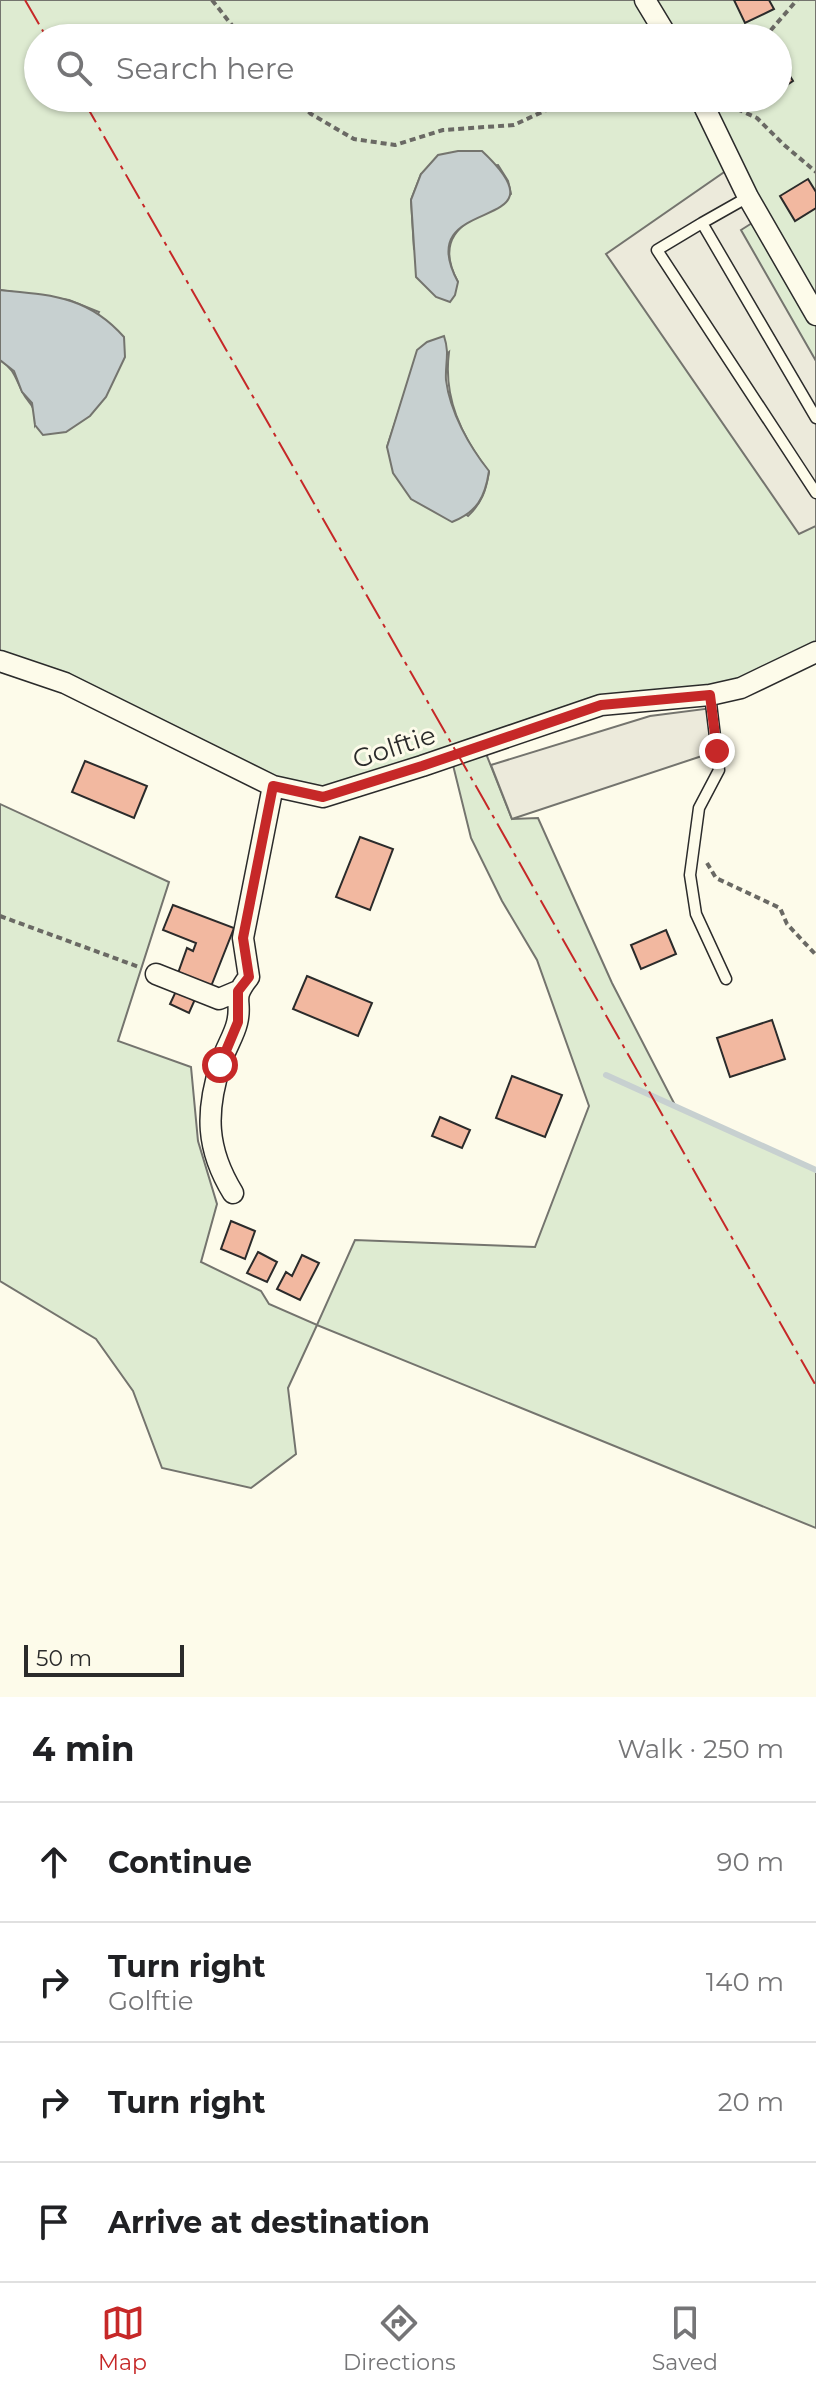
<!DOCTYPE html>
<meta charset="utf-8">
<style>
body{margin:0;font-family:Montserrat,sans-serif;background:#f2f2f2;color:#202124}
.scale{position:absolute;left:24px;bottom:20px;width:160px;box-sizing:border-box;padding-left:8px;border:4px solid #2b2b2b;border-top:0;font-size:22px;line-height:28px;white-space:nowrap;color:#2b2b2b;-webkit-text-stroke:6px #fdfbea;paint-order:stroke}
.stop{position:absolute;width:24px;height:24px;margin:-18px;border:6px solid #c62828;border-radius:50%;background:#fff}
.stop.end{background:#c62828;border-color:#fff;box-shadow:0 2px 8px #0008}
.list{margin:0;padding:0;list-style:none}
h2{display:flex;justify-content:space-between;align-items:center;height:104px;margin:0;padding:0 32px;font-size:34px}
h2 small{font-size:26px;font-weight:400;color:#757577}
.list li{display:grid;grid-template-columns:52px 1fr auto;gap:24px;align-items:center;box-sizing:border-box;height:120px;padding:0 32px;border-top:2px solid #e0e0e0}
.list b{display:block;font-size:30px;white-space:nowrap}
.list p{margin:0;font-size:26px;white-space:nowrap;color:#757577}
.list em{font-size:26px;font-style:normal;color:#757577}
.icon{flex:none;width:44px;height:44px;fill:none;stroke:currentColor;stroke-width:2;stroke-linecap:round;stroke-linejoin:round}
.map{position:relative;flex:none;width:816px;height:1697px;overflow:hidden}
.search{position:absolute;background:#fff;box-shadow:0 2px 6px #0004;left:24px;right:24px;top:24px;height:88px;display:flex;align-items:center;gap:20px;box-sizing:border-box;padding:0 28px;border-radius:44px;color:#757577;font-size:30px}
.sheet{height:584px;background:#fff}
nav{display:flex;justify-content:space-around;align-items:center;box-sizing:border-box;height:112px;border-top:2px solid #e0e0e0;background:#fff;font-size:22px;color:#757577}
nav a{display:grid;justify-items:center;gap:4px}
nav .on{color:#c62828}
.map>svg:first-child{display:block}
.green{fill:#deebd1;stroke:#74746e;stroke-width:2;fill-rule:evenodd}
.parking{fill:#eceadb;stroke:#74746e;stroke-width:2}
.water{fill:#c7d0d0;stroke:#74746e;stroke-width:2}
.lines{fill:none;stroke-linecap:round;stroke-linejoin:round}
.stream{stroke:#c7d0d0;stroke-width:6}
.building{fill:#f2b8a0;stroke:#2b2b2b;stroke-width:2}
.service-casing{stroke:#2b2b2b;stroke-width:13}
.minor-casing{stroke:#2b2b2b;stroke-width:23}
.path{stroke:#6a6964;stroke-width:4;stroke-dasharray:6 4;stroke-linecap:butt}
.service{stroke:#fdfbea;stroke-width:10}
.minor{stroke:#fdfbea;stroke-width:20}
.power{stroke:#c62828;stroke-width:2;stroke-dasharray:28 6 4 6;stroke-linecap:butt}
.route{stroke:#c62828;stroke-width:10}
.labels{text-anchor:middle;stroke-width:6;stroke-linejoin:round;paint-order:stroke}
.street-label{font-size:26px;fill:#2b2b2b;stroke:#fdfbea}
</style>
<div class="map">
<svg width="816" height="1697" viewBox="0 0 816 1697">
<rect width="100%" height="100%" fill="#fdfbea"/>
<path class="green" d="M 0,0 L 816,0 L 816,652 L 741,688 L 601,705 L 483,746 L 512,819 L 538,818 L 612,983 L 676,1107 L 816,1170 L 816,1528 L 317,1325 L 288,1388 L 296,1454 L 251,1488 L 162,1468 L 133,1391 L 96,1339 L 0,1281 L 0,804 L 169,882 L 118,1041 L 191,1067 L 198,1141 L 217,1204 L 201,1262 L 261,1291 L 269,1304 L 317,1325 L 355,1240 L 535,1247 L 589,1106 L 537,960 L 502,901 L 471,838 L 451,757 L 323,797 L 0,661 L 0,360 C 14,369 15,377 22,391 C 30,408 35,400 35,425 L 99,312 L 69,300 L 0,290 ZM 38,38 L 778,38 L 778,98 L 38,98 ZM 498,165 L 508,181 L 511,194 C 474,219 430,231 458,282 L 414,249 L 411,200 L 421,174 ZM 449,352 C 443,397 461,436 489,472 C 486,490 482,503 468,516 L 387,447 L 405,392 Z"/>
<path class="parking" d="M 733,166 L 760,218 L 741,230 L 816,361 L 816,526 L 799,534 L 606,254 Z
M 712,708 L 717,751 L 512,819 L 491,765 L 650,716 Z"/>
<path class="water" d="M 458,151 L 482,151 C 574,237 408,190 458,282 L 455,295 L 450,302 L 436,297 L 416,277 L 411,200 L 421,174 L 438,155 Z
M 0,290 C 51,295 88,296 124,337 L 125,357 L 106,397 L 90,416 L 66,432 L 43,435 L 35,425 L 32,403 L 22,392 L 14,371 L 0,360 Z
M 444,336 C 450,354 445,363 446,380 C 450,412 469,446 489,471 C 485,498 477,512 452,522 L 411,499 L 393,473 L 387,447 L 417,350 L 427,342 Z"/>
<g class="lines">
<path class="stream" d="M 606,1075 L 816,1170"/>
</g>
<path class="building" d="M 734,0 L 769,0 L 774,9 L 745,23 Z
M 785,68 L 793,81 L 778,91 L 778,72 Z
M 808,179 L 816,192 L 816,208 L 795,221 L 780,196 Z
M 85,761 L 147,786 L 134,818 L 72,792 Z
M 360,837 L 393,849 L 370,910 L 336,897 Z
M 173,905 L 234,928 L 210,989 L 177,976 L 187,948 L 193,951 L 196,943 L 163,930 Z
M 666,930 L 676,954 L 641,969 L 631,945 Z
M 307,976 L 372,1003 L 358,1036 L 293,1009 Z
M 177,989 L 196,997 L 189,1013 L 170,1004 Z
M 772,1020 L 785,1059 L 730,1077 L 717,1038 Z
M 512,1076 L 562,1095 L 545,1137 L 496,1118 Z
M 440,1117 L 470,1130 L 462,1148 L 432,1136 Z
M 231,1221 L 255,1231 L 245,1259 L 221,1249 Z
M 258,1252 L 277,1262 L 267,1282 L 247,1273 Z
M 302,1255 L 319,1263 L 300,1300 L 277,1289 L 286,1272 L 292,1276 Z"/>
<g class="lines">
<g class="service-casing">
<path id="service" d="M 748,197 L 702,223 L 816,418
M 702,223 L 657,250 L 816,493
M 710,695 L 719,770 L 699,808 L 690,875 L 696,914 L 726,979"/>
</g>
<g class="minor-casing">
<path id="minor" d="M 645,0 L 668,38
M 700,98 L 748,197 L 816,315
M 0,661 L 65,683 L 273,786 L 323,797 L 422,766 L 601,705 L 710,695 L 741,688 L 816,652
M 156,974 L 219,999 L 238,991
M 233,1193 C 206,1149 205,1112 221,1063 C 225,1049 234,1036 237,1023 C 243,999 230,1001 249,977 L 243,938 L 273,786"/>
</g>
<path class="path" d="M 212,0 L 242,38
M 764,38 L 797,0
M 294,98 L 311,114 L 354,139 L 395,145 L 443,130 L 514,125 L 572,98
M 728,105 L 757,118 L 783,144 L 816,172
M 707,863 L 716,878 L 780,908 L 787,924 L 816,955
M 0,916 L 139,967"/>
<use href="#service" class="service"/>
<use href="#minor" class="minor"/>
<path class="power" d="M 25,0 L 47,38
M 82,98 L 485,802 L 816,1386"/>
</g>
<g class="lines">
<path class="route" d="M 220,1065 L 238,1022 L 238,991 L 249,977 L 243,938 L 273,786 L 323,797 L 422,766 L 601,705 L 710,695 L 717,751"/>
</g>
<g class="labels">
<g class="street-label">
<text transform="translate(394 747) rotate(-18)" y="9">Golftie</text>
</g>
</g>
</svg>
<div class="scale">50 m</div>
<div class="stop" style="left:220px;top:1065px"></div>
<div class="stop end" style="left:717px;top:751px"></div>
<div class="search"><svg class="icon" aria-label="search" viewBox="0 0 24 24"><circle cx="10" cy="10" r="6"/><path d="M15 15l6 6"/></svg>Search here</div>
</div>
<section class="sheet">
<h2>4 min<small>Walk · 250 m</small></h2>
<ul class="list">
<li><svg class="icon" aria-label="ahead" viewBox="0 0 24 24"><path d="M12 20V5M6 11l6-6 6 6"/></svg><div><b>Continue</b></div><em>90 m</em></li>
<li><svg class="icon" aria-label="right" viewBox="0 0 24 24"><path d="M7 20v-9h11M14 6l5 5-5 5"/></svg><div><b>Turn right</b><p>Golftie</p></div><em>140 m</em></li>
<li><svg class="icon" aria-label="right" viewBox="0 0 24 24"><path d="M7 20v-9h11M14 6l5 5-5 5"/></svg><div><b>Turn right</b></div><em>20 m</em></li>
<li><svg class="icon" aria-label="arrive" viewBox="0 0 24 24"><path d="M6 21V4h12l-3 4 3 4H6"/></svg><div><b>Arrive at destination</b></div></li>
</ul>
</section>
<nav>
<a class="on"><svg class="icon" aria-label="map" viewBox="0 0 24 24"><path d="M3 6l6-2 6 2 6-2v14l-6 2-6-2-6 2zM9 4v14M15 6v14"/></svg>Map</a>
<a><svg class="icon" aria-label="directions" viewBox="0 0 24 24"><path d="M12 3l9 9-9 9-9-9zM9 14v-3h6M13 9l2 2-2 2"/></svg>Directions</a>
<a><svg class="icon" aria-label="saved" viewBox="0 0 24 24"><path d="M7 4h10v16l-5-4-5 4z"/></svg>Saved</a>
</nav>
